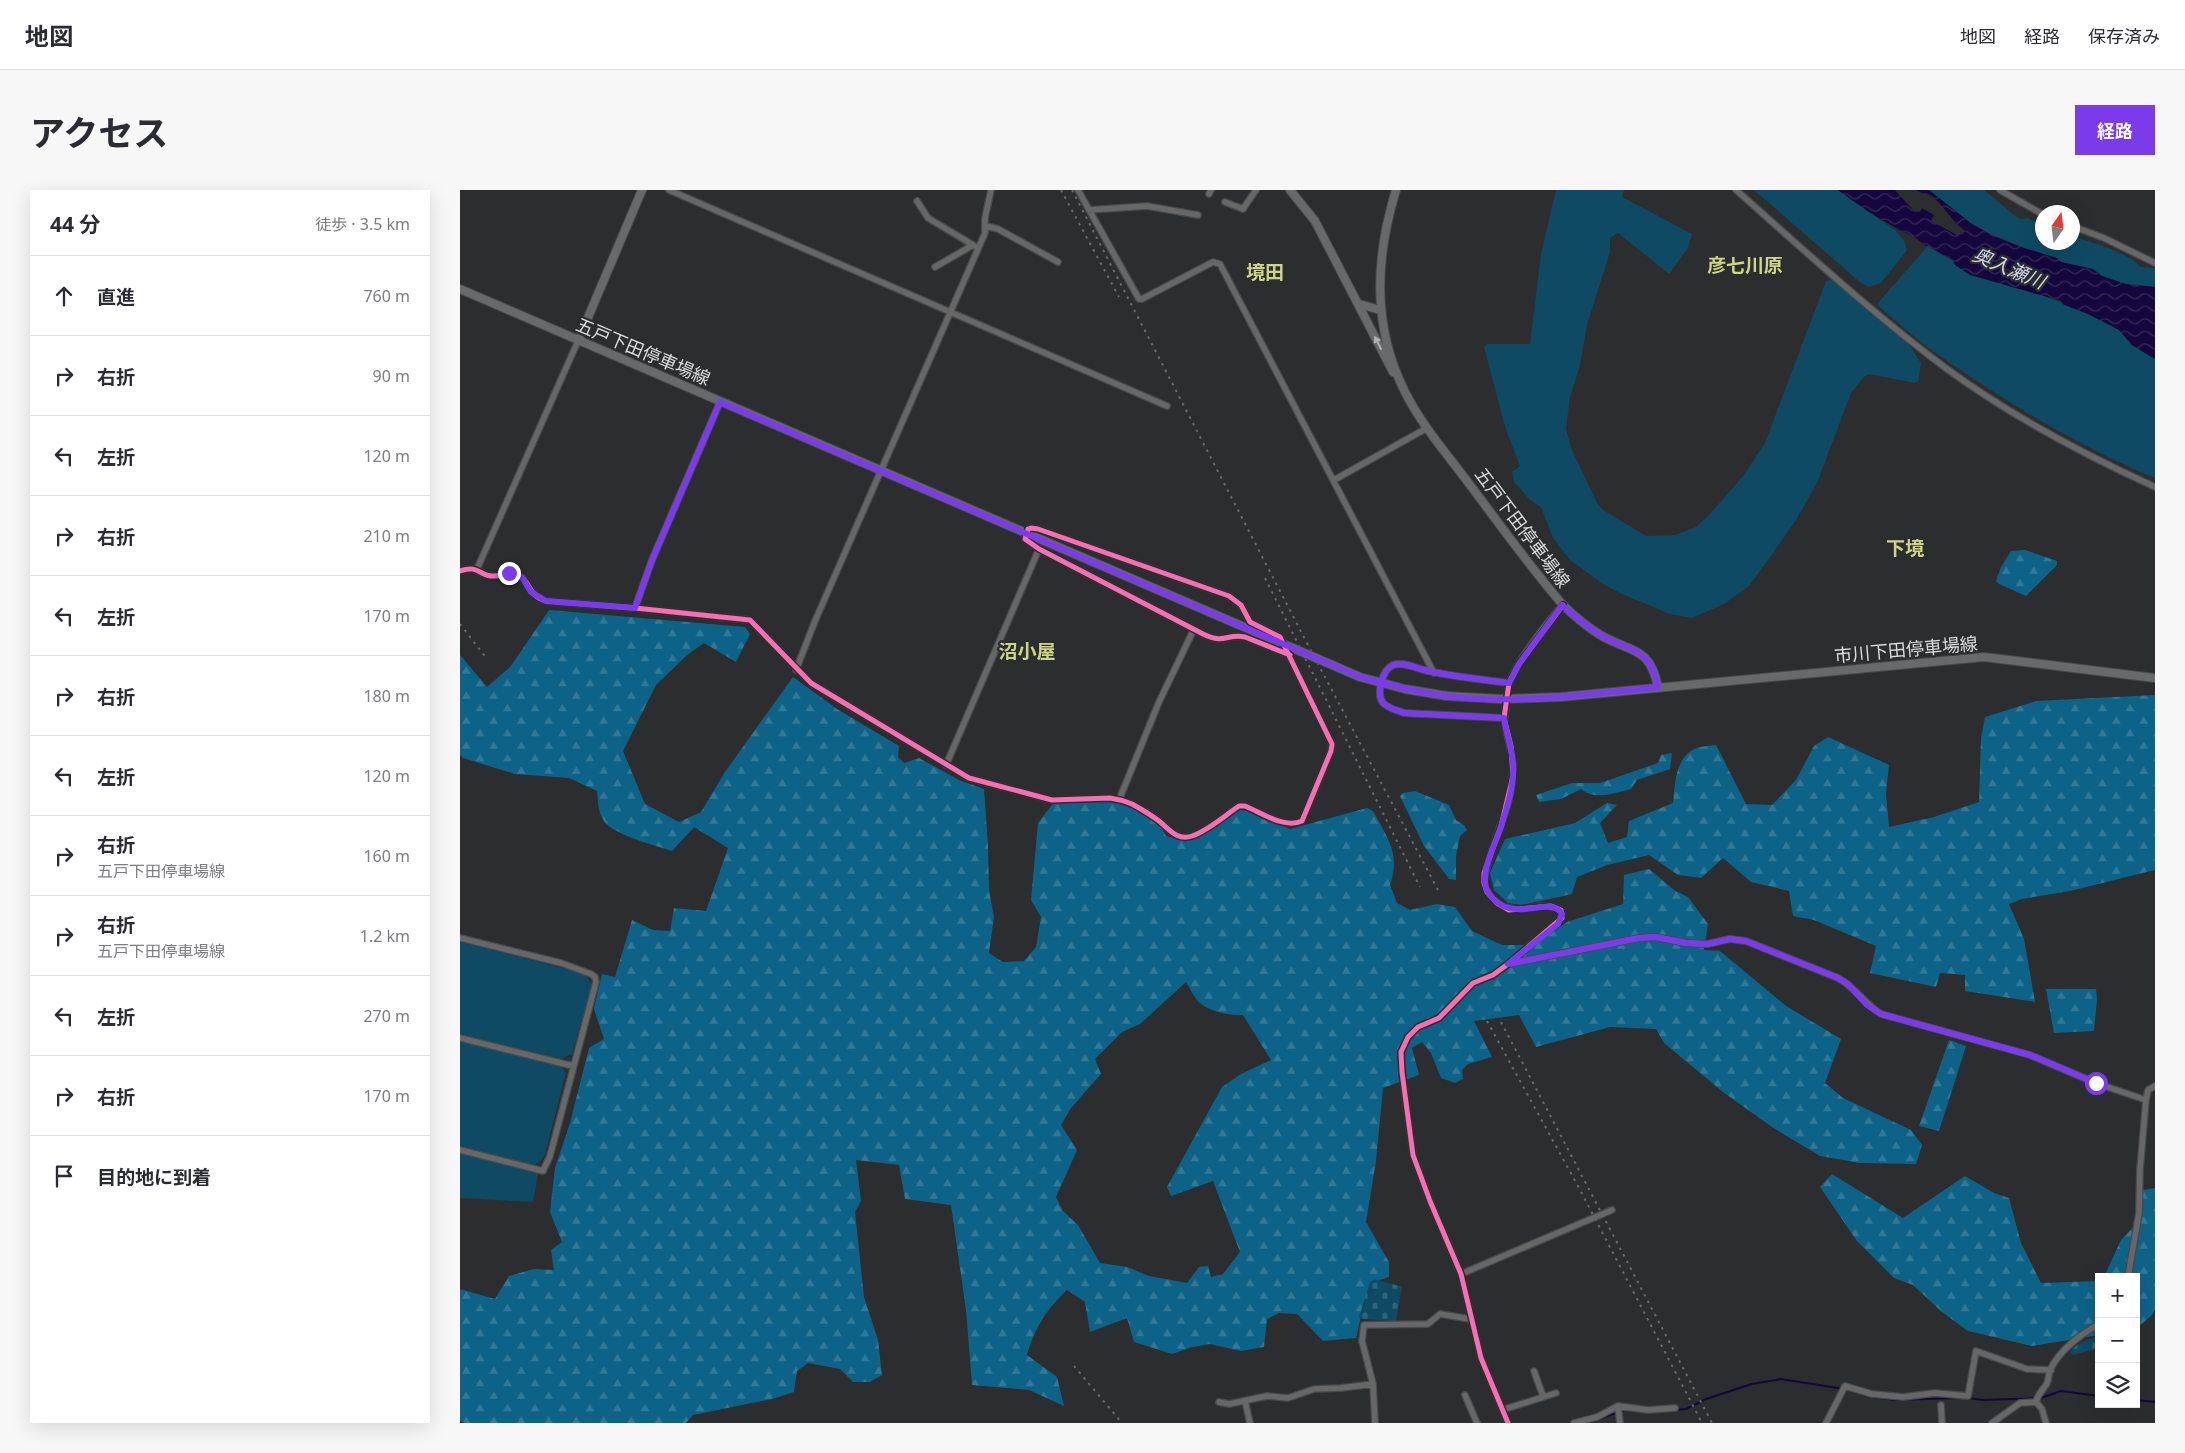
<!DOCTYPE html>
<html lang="ja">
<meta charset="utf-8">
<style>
body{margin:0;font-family:"Noto Sans","Noto Sans JP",sans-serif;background:#f7f7f7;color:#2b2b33}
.controls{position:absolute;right:15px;bottom:15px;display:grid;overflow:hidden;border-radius:0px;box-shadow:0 5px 20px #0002}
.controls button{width:45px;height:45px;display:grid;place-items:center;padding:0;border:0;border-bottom:1px solid #e1e1e2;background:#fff;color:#2b2b33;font:25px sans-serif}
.compass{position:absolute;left:1575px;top:15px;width:45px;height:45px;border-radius:50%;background:#fff;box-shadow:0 5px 20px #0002;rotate:14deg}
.stop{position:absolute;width:15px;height:15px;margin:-11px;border:4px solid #7c3aed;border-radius:50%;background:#fff}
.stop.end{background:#7c3aed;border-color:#fff;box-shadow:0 1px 5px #0008}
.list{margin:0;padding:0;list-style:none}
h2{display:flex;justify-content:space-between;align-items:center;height:65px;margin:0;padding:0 20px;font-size:21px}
h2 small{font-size:16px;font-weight:400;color:#7c7c81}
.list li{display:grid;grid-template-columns:32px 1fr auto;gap:15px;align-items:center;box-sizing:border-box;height:80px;padding:0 20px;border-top:1px solid #e1e1e2}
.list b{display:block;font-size:19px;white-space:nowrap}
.list p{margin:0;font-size:16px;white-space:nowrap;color:#7c7c81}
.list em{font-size:16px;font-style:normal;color:#7c7c81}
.icon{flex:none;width:28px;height:28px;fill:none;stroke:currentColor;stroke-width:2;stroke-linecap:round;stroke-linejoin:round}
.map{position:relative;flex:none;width:1695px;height:1233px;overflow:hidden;border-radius:0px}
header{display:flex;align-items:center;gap:30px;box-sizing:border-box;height:70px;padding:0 25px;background:#fff;border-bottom:1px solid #e1e1e2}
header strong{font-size:24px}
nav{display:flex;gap:28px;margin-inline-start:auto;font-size:18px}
.intro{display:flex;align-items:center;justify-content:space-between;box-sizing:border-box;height:120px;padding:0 30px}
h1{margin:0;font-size:35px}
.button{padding:12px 22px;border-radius:0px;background:#7c3aed;color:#fff;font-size:18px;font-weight:700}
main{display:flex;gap:30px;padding:0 30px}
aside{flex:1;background:#fff;border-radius:0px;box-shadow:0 5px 20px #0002}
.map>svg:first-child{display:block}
.green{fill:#0e4a64}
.forest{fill:url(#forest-firs);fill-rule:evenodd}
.cemetery{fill:url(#cemetery-stones)}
.water{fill:url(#water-waves)}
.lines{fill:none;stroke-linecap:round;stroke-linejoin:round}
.stream{stroke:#15073d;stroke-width:2}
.street-casing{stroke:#48494a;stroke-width:8}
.secondary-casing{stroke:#48494a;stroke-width:10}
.street{stroke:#676767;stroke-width:5.5}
.secondary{stroke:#68696a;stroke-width:8}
.rail{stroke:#696a6a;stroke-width:2;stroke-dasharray:2.5 5;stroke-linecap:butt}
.secondary-bridge-casing{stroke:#48494a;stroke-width:10;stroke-linecap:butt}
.secondary-bridge{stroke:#68696a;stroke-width:8}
.cycleway-casing{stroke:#2b2e2f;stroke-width:8}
.cycleway{stroke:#f96db3;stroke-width:5}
.oneway{fill:#b1b3b4}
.route{stroke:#7c3aed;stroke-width:6}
.labels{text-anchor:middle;stroke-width:4.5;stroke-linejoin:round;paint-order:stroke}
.street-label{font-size:18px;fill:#d9dbdc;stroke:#2b2e2f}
.neighbourhood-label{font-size:19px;font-weight:bold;fill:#cfd486;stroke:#2b2e2f}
.water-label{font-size:19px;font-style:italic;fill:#d4d5ec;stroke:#2b2e2f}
</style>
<header>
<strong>地図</strong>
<nav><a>地図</a><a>経路</a><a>保存済み</a></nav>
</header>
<div class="intro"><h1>アクセス</h1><a class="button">経路</a></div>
<main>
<aside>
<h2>44 分<small>徒歩 · 3.5 km</small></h2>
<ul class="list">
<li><svg class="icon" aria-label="ahead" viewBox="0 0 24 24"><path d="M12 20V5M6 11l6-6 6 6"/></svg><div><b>直進</b></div><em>760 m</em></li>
<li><svg class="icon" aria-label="right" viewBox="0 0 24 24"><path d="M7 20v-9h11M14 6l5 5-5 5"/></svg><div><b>右折</b></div><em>90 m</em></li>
<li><svg class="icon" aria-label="left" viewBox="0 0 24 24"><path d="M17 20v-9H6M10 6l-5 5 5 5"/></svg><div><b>左折</b></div><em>120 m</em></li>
<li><svg class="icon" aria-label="right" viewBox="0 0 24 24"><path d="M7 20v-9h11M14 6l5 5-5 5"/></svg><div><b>右折</b></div><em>210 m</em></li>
<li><svg class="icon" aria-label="left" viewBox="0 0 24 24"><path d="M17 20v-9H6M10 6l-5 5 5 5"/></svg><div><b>左折</b></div><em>170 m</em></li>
<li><svg class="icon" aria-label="right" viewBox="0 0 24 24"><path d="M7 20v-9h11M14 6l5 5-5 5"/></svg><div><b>右折</b></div><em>180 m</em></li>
<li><svg class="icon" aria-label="left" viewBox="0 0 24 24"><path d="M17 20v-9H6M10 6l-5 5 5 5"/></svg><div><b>左折</b></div><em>120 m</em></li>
<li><svg class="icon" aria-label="right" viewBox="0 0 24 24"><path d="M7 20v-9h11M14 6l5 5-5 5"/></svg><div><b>右折</b><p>五戸下田停車場線</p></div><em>160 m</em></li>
<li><svg class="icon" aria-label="right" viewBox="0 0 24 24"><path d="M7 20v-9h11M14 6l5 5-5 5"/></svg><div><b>右折</b><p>五戸下田停車場線</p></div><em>1.2 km</em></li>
<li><svg class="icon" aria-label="left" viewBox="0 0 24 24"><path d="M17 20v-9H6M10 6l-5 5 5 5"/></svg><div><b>左折</b></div><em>270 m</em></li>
<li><svg class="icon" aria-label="right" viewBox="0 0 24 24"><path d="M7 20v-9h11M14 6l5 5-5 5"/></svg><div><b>右折</b></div><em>170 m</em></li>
<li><svg class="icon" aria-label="arrive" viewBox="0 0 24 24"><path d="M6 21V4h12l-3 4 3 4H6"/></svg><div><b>目的地に到着</b></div></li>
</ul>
</aside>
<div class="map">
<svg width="1695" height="1233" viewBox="0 0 1695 1233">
<defs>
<pattern id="forest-firs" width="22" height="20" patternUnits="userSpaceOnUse" patternTransform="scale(1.25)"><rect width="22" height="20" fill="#0d6387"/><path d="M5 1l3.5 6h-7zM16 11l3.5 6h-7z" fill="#307997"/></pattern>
<pattern id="cemetery-stones" width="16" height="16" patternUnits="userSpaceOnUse" patternTransform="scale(1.25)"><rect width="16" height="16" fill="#0e4a64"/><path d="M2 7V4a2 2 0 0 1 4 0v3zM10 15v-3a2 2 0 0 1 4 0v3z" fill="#30647a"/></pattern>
<pattern id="water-waves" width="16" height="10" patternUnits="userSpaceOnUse" patternTransform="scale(1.25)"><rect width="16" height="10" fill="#15073d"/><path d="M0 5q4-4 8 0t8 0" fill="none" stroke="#362b58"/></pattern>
</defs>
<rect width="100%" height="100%" fill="#2c2d2e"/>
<path class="green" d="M 1096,0 L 1164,0 L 1162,7 L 1232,44 L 1228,58 L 1209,84 L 1158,43 L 1150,48 L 1150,62 L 1127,135 L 1120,175 L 1110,207 L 1106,239 L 1112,260 L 1137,313 L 1143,320 L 1186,346 L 1215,345 L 1236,337 L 1250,324 L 1283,286 L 1305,253 L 1366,91 L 1372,89 L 1446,150 L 1461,173 L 1458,192 L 1455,193 L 1410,184 L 1405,186 L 1391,203 L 1357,293 L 1336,330 L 1308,370 L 1289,396 L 1264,414 L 1232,428 L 1210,424 L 1162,404 L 1143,394 L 1110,370 L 1093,348 L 1081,317 L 1069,309 L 1054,292 L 1052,282 L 1060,276 L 1046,240 L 1024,157 L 1027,154 L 1070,154 L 1081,64 Z
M 1294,0 L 1378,0 L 1436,41 L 1444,51 L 1447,60 L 1421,93 L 1408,97 L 1401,93 Z
M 1469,0 L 1524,0 L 1554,25 L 1561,29 L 1568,28 L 1582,35 L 1582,52 L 1612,52 L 1613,46 C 1629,52 1671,63 1680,77 L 1695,78 L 1695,97 L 1666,94 L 1642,86 L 1633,79 L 1601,72 L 1532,45 L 1512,34 Z
M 1468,56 L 1494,71 L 1510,85 L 1578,103 L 1628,124 L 1659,140 L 1672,155 L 1695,169 L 1695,288 C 1620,257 1547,213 1480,166 C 1460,153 1442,136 1424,121 L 1417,114 Z
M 0,752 L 125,784 L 132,795 L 112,864 L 103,868 L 101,876 L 106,883 L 85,964 L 80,972 L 76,974 L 75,979 L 78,984 L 73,1012 L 0,1008 Z"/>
<path class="forest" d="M 1565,360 L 1597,371 L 1597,375 L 1566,406 L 1539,394 L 1536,391 L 1541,377 L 1551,361 Z
M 89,420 L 285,437 L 290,444 L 276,472 L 244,453 L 227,465 L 196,495 L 163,561 L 185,614 L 219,632 L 241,622 L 265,582 L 333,487 L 377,519 L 439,556 L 438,567 L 444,573 L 459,568 L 499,590 L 524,599 L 528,656 L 529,700 L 534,727 L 529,763 L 543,772 L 564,771 L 576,757 L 581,727 L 571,710 L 578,633 L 598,607 L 658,609 L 692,621 L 706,646 L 719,650 L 733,649 L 779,620 L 789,621 L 830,639 L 907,618 L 913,621 C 927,647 941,664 930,695 L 937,713 L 950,720 L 977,714 L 995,717 L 1012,741 L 1042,755 L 1067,755 L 1080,751 L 1107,732 L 1163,714 L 1164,685 L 1189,679 L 1214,700 L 1228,707 L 1248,734 L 1244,760 L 1260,761 L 1326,816 L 1381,849 L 1365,893 L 1383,908 L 1451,940 L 1462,955 L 1456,974 L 1400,973 L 1360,966 L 1312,937 L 1263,902 L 1204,853 L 1196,839 L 1150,837 L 1076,857 L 1059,825 L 1014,831 L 1032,867 L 1008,874 L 1002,880 L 1003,889 L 995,893 L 981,888 L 971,863 L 962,852 L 952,858 L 959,885 L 923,898 L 916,971 L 906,1032 L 929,1072 L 929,1087 L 911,1093 L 904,1113 L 896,1148 L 863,1151 L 837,1124 L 819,1123 L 807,1129 L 804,1157 L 781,1161 L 750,1154 L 732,1157 L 712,1164 L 674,1152 L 667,1128 L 630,1142 L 625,1112 L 607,1100 C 586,1120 575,1137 567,1165 L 597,1187 L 604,1216 L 569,1200 L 512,1195 L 506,1120 L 491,1015 L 445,1009 L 439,975 L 396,970 L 401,1011 L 395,1022 L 404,1107 L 418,1150 L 422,1185 L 410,1192 L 393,1192 L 380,1179 L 348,1173 L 337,1181 L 334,1202 L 312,1209 L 233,1225 L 226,1233 L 6,1233 L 0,1231 L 0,1099 L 35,1109 L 49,1086 L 74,1079 L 94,1080 L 91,1060 L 102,1052 L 90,1022 L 95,978 L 110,933 L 129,858 L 144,849 L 134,819 L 142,784 L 155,787 L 172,730 L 193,740 L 210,741 L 214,718 L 246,721 L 268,658 L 234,637 L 212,661 C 196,656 152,644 144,631 C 138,622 138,612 137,601 L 109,588 L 55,584 L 3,568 L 0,565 L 0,465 L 27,497 L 51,476 ZM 726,792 C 730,798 734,808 740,813 C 748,821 771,826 783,825 L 811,870 L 781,884 L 762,897 L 707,997 L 711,1006 L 753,991 L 780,1062 L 763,1084 L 751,1087 L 748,1076 L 739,1077 L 727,1093 L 689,1086 L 667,1077 L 640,1073 L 618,1035 L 603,1021 L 596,1007 L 617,960 L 601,935 L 611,918 L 641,884 L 635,869 L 662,842 L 680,834 Z
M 1695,505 L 1695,680 L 1610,701 L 1562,709 L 1549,714 L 1564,749 L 1575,812 L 1505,801 L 1505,785 L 1480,783 L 1476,797 L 1410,783 L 1416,756 L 1354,730 L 1333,726 L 1329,701 L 1291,692 L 1263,668 L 1241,688 L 1218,685 L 1189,665 L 1147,675 L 1117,687 L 1112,704 L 1062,715 L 1048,713 L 1034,700 L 1030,683 L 1045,649 L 1115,633 L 1147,613 L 1157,615 L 1140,633 L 1148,653 L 1167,647 L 1169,631 L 1213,613 C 1215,594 1215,566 1237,558 C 1242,556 1250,556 1256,555 L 1286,614 L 1312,615 L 1336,590 L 1354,556 L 1368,547 L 1429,575 L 1426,604 L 1429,637 L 1474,627 L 1519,612 L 1521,548 L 1525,527 L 1576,511 Z
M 1212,563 L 1210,579 L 1177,590 L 1171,599 C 1154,603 1136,611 1121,599 L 1101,609 L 1079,612 L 1076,605 L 1112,593 L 1140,593 L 1198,573 L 1201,565 Z
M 955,601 L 989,615 L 996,630 L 1004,635 L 1007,640 L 1000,646 L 996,666 L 996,690 L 989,689 L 964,656 L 940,606 L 943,603 Z
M 1586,799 L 1636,799 L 1637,810 L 1634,841 L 1594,843 Z
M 1489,850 L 1506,856 L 1479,941 L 1459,936 Z
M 1372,984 L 1443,1028 L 1505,986 L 1534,1003 L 1549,1008 L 1561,1053 L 1581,1093 L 1639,1091 L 1639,1145 L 1572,1156 L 1508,1141 L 1482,1122 L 1453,1095 L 1434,1088 L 1397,1051 L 1360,997 Z
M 1695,998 L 1695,1119 L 1692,1125 L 1676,1139 L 1676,1087 L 1644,1087 L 1661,1050 L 1682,1028 L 1683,1000 Z"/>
<path class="cemetery" d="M 915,1089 L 942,1097 L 936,1131 L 902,1129 L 899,1127 L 910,1092 Z
M 1639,1147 L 1639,1158 L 1613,1165 L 1610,1163 C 1616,1153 1627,1149 1639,1147 Z"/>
<path class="water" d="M 1378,0 L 1435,0 L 1454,21 L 1460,22 L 1462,18 L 1474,25 L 1471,31 L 1497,45 L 1503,44 L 1504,40 C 1491,31 1485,16 1471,6 C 1467,4 1461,3 1456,0 L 1469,0 L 1512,34 L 1532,45 L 1561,57 L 1597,68 L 1601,72 L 1633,79 L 1642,86 L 1666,94 L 1695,97 L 1695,169 L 1672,155 L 1659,140 L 1628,124 L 1604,115 L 1601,111 L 1510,85 L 1495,75 L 1493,71 L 1468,56 L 1465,56 C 1457,47 1448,44 1438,39 C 1417,28 1397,14 1378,0 Z"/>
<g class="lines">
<path class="stream" d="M 1412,1207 L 1435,1210 L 1496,1208
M 1506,1208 L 1523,1210 L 1581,1208 L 1601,1201 L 1639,1206
M 1676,1210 L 1695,1212
M 1216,1220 L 1226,1219 L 1246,1209 L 1292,1194 L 1321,1189 L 1390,1200
M 1127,1233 L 1164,1220"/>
<g class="street-casing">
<path id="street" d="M 209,0 L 707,216
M 618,0 L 679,109 L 682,109 L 753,72 L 760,74 L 974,483
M 1276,0 C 1345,61 1413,124 1487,179 C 1551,226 1623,264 1695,297
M 1540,0 L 1582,24
M 749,4 L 751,0
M 457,11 L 468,28 L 518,58
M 765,12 L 783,19 L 796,0
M 629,20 L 687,16 L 738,25
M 526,36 L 538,39 L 598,72
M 1612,36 L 1644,48 L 1695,73
M 475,77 L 513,55
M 874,290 L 967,238
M 17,379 L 118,151
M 0,381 C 19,374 20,387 34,386 C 44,386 53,379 61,387 C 72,395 68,405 86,411 L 175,418 L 290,430 L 351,493 L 509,588 L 592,610 L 650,608 C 657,609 665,611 672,614 C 681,619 691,625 699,631 C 709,639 717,651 732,646 C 749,640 764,626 779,616 L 785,616 C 802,623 824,639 842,631 L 871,561 L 872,554 L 820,447 L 790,432 L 781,415 L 769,406 L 578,339 L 571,338 L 568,339 L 565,349 L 579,359 L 743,444 C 766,455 766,443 785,447 L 830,465
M 175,418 L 192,370 L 260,212
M 336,480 L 355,431 L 525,43 L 525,28 L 531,0
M 1048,499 C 1050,479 1088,431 1103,415
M 1046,518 C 1043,533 1047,542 1050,556 C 1055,575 1053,593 1048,612 C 1044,629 1023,680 1024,692 C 1025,700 1032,709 1039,714 C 1058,727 1082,709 1101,720 L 1102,728 L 1048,774 L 1033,785 L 1013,793 L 979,828 L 958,837 L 948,847 L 941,862 L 942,882 L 953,965 L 970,1011 L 1001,1084 L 1021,1168 L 1048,1233
M 1044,528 L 944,523 C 937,520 929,519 923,513 C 916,504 922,480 933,475 C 942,471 956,478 964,480 C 992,487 1020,489 1049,493
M 486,575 L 579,359
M 659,610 L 699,512 L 734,439
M 0,748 L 101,773 L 131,784 L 135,787 L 136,792 L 90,966 L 83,981 L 0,960
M 1048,774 L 1179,748 L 1195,747 L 1226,753 L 1247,754 L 1270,749 L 1286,751 L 1378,788 C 1396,798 1404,813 1421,824 L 1570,865 L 1636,893 L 1686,910
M 0,848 L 113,876
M 1001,1084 L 1152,1020
M 1668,1087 L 1679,1023 L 1680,979 L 1686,910 L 1688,900 L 1695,896
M 1074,1181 L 1083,1206
M 1005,1205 L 1017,1233
M 785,1211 L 790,1233
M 759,1212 L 769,1214 L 807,1206 L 828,1208 L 854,1199 L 881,1198 L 913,1194
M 1576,1212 C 1578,1204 1581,1202 1586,1195 C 1589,1191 1588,1185 1590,1180 C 1600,1159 1620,1145 1639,1134
M 1576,1212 L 1582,1219 L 1586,1233
M 1481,1215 L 1482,1233
M 1158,1216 L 1160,1233
M 1042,1220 L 1096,1203
M 915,1233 L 913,1194 L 902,1151 L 904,1135 L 968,1134 L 980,1124 L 1010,1129
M 1114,1233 L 1137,1227 L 1158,1216 L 1188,1220 L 1215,1218
M 1366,1233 L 1385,1196 L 1412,1204 L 1443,1207 L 1475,1203 L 1508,1206 L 1516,1161 L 1567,1179 L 1591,1180
M 1532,1233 L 1560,1213 L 1576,1212"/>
</g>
<g class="secondary-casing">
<path id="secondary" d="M 830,0 L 855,31 L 933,182
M 936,0 C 915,69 912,136 945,202 C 962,236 988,265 1010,295 C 1041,336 1070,377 1103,415 C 1115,427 1127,437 1142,446 C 1173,463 1190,457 1198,497
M 0,99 L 675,390
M 899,114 L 920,120
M 118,151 L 182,0
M 987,506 L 1041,509 L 1101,507 L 1524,467 L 1695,488"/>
</g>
<use href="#street" class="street"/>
<use href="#secondary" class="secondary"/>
<path class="rail" d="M 601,0 L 659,107
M 612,0 L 849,457 L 978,700
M 805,388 L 960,697
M 0,434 L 27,469
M 1027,831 L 1119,998 L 1242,1233
M 1041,832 L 1252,1233
M 614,1176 L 662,1233"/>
<g class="secondary-bridge-casing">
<path id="secondary-bridge" d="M 675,390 L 900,487 L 945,499 L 987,506"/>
</g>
<use href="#secondary-bridge" class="secondary-bridge"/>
<g class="cycleway-casing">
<path id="cycleway" d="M 0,381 C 19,374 20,387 34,386 C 44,386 53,379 61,387 C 72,395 68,405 86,411 L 175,418 L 290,430 L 351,493 L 509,588 L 592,610 L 650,608 C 657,609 665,611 672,614 C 681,619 691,625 699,631 C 709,639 717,651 732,646 C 749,640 764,626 779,616 L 785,616 C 802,623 824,639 842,631 L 871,561 L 872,554 L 820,447 L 790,432 L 781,415 L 769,406 L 578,339 L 571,338 L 568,339 L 565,349 L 579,359 L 743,444 C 766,455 766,443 785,447 L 830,465
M 1048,1233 L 1021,1168 L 1001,1084 L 970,1011 L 953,965 L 942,882 L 941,862 L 948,847 L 958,837 L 979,828 L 1013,793 L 1033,785 L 1048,774 L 1102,728 L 1101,720 L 1091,716 L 1049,720 L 1037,713 L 1027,702 L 1024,693 L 1024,683 L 1041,636 L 1053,586 L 1051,556 L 1044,528 L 1049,493 L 1059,474 L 1103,415"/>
</g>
<use href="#cycleway" class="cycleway"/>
</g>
<defs><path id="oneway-solid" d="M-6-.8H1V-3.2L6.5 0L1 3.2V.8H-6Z" transform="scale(1.25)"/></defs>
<use class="oneway" href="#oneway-solid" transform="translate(918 153) rotate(-117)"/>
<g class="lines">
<path class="route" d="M 49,383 L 62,387 L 71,402 L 86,411 L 175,418 L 192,370 L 260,212 L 900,487 C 929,495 956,502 986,506 C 1056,515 1128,504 1198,497 C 1189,456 1173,463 1142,446 C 1128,437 1115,427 1102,415 L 1059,474 L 1049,493 C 1020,489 992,487 964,480 C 956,478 942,472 933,475 C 922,480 916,504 923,513 C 929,519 937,520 944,523 L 1044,528 C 1046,543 1052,558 1053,573 C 1055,594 1047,617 1041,637 C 1035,654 1018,686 1028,702 C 1051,738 1091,703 1102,724 L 1098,734 L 1048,774 L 1179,748 L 1196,747 L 1226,753 L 1247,754 L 1270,749 L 1286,751 L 1378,788 L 1388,794 L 1407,815 L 1421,824 L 1570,865 L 1636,893"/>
</g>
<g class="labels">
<g class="street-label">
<text transform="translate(183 162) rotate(23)" y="6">五戸下田停車場線</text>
<text transform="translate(1062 338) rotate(53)" y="6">五戸下田停車場線</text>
<text transform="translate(1446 460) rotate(-5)" y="6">市川下田停車場線</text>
</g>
<g class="neighbourhood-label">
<text x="1285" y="82">彦七川原</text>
<text x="805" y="89">境田</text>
<text x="1445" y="365">下境</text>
<text x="567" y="468">沼小屋</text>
</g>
<g class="water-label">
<text transform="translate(1549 78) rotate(23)" y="7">奥入瀬川</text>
</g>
</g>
</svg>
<div class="controls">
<button>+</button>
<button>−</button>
<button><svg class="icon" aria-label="layers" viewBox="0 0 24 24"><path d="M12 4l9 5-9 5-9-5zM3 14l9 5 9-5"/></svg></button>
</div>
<svg class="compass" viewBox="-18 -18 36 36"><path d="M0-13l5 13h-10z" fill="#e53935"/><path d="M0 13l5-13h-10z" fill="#7c7c81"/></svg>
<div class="stop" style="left:1636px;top:893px"></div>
<div class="stop end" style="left:49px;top:383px"></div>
</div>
</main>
